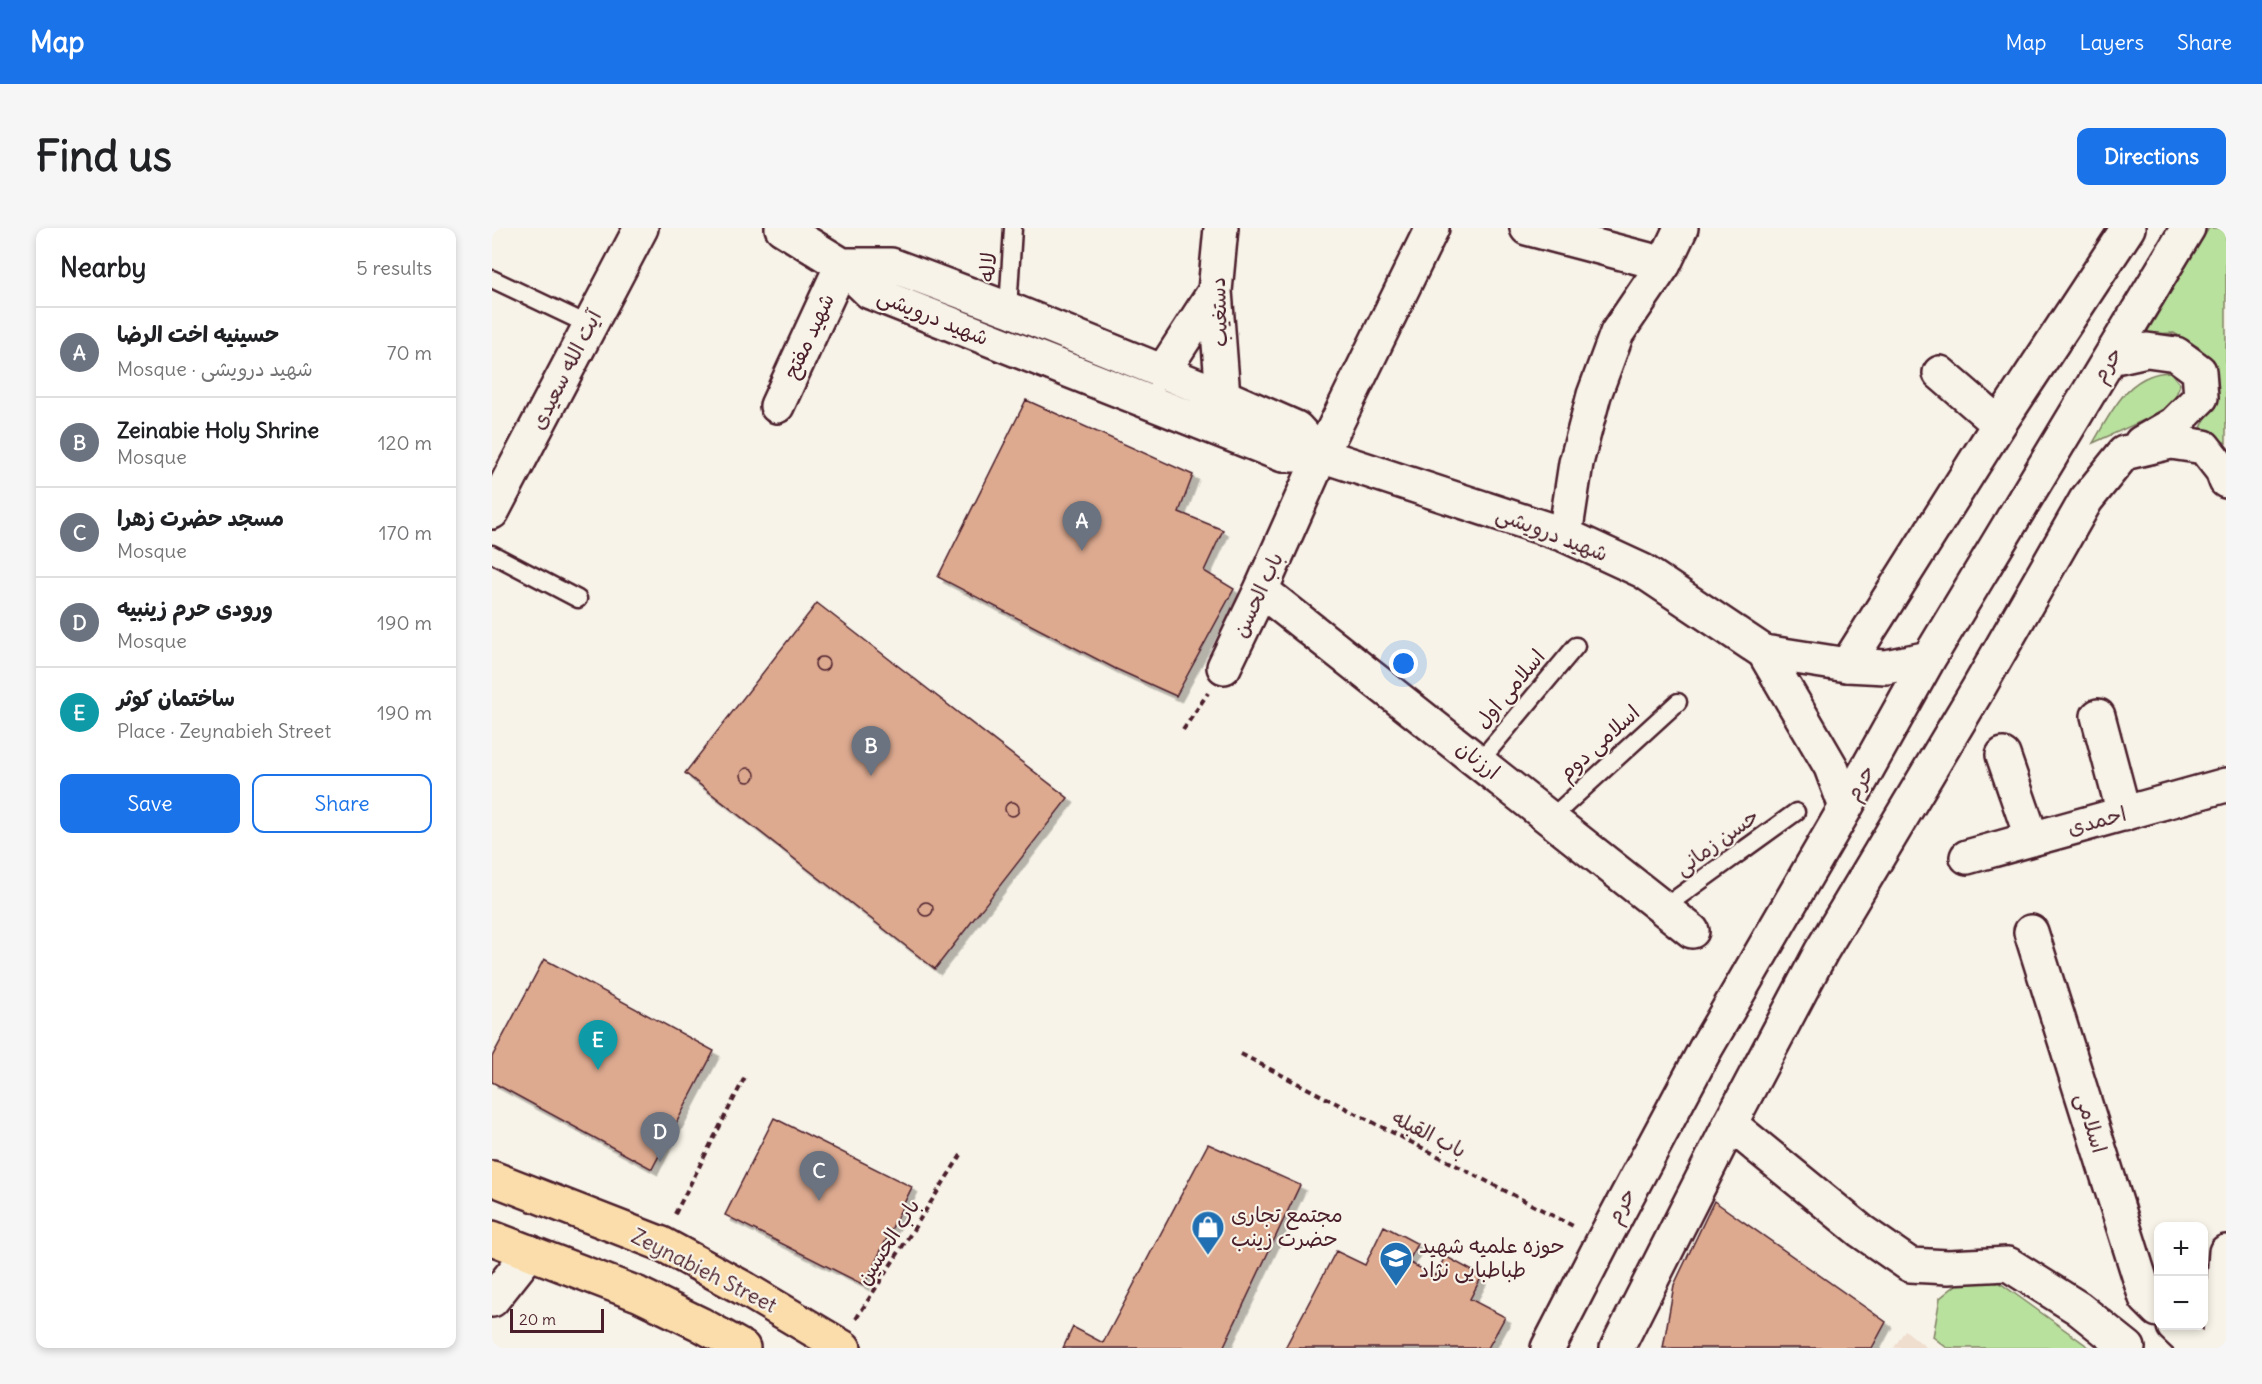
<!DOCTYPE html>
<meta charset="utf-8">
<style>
body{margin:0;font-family:Delius,"Playpen Sans Arabic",sans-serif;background:#f6f6f6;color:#202124}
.controls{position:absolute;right:18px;bottom:18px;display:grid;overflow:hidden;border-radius:12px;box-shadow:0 3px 9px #0003}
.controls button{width:54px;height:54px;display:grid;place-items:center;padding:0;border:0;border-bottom:2px solid #e0e0e0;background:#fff;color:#202124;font:30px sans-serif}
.scale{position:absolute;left:18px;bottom:15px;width:94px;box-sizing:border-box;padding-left:6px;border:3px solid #4a1f2b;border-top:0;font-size:16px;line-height:21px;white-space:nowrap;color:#4a1f2b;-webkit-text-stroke:4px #f7f3e8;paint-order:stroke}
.you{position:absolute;left:912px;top:436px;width:21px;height:21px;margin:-15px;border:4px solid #fff;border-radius:50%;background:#1a73e8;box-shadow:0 0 0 9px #1a73e833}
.badge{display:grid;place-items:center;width:39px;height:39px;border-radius:50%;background:#1a73e8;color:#fff;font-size:20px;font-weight:700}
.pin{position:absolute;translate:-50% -50px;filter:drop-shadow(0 2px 3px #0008)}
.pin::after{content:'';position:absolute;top:32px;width:21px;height:18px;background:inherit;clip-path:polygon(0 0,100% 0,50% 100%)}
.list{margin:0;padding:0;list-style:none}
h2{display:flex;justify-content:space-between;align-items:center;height:78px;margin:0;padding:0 24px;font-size:26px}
h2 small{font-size:20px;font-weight:400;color:#757577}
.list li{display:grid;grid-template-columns:39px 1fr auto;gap:18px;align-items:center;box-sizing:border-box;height:90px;padding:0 24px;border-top:2px solid #e0e0e0}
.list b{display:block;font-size:22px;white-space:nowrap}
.list p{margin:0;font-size:20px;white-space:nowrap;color:#757577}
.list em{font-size:20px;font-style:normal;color:#757577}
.actions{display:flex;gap:12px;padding:18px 24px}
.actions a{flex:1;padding:14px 0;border:2px solid #1a73e8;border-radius:12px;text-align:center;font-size:21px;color:#1a73e8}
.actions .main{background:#1a73e8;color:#fff}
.map{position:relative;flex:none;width:1734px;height:1120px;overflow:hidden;border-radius:12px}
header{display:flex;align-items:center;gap:36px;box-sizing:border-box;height:84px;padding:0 30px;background:#1a73e8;color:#fff}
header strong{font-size:28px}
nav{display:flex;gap:33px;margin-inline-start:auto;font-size:21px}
.intro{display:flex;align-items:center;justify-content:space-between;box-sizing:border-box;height:144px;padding:0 36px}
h1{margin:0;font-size:42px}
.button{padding:15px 27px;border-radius:12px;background:#1a73e8;color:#fff;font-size:21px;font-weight:700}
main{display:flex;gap:36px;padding:0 36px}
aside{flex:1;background:#fff;border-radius:12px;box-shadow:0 3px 9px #0003}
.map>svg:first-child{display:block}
.built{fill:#efddce}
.green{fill:#b8e19e;stroke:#818064;stroke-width:1.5}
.building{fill:#ddaa90;stroke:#4a1f2b;stroke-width:1.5;filter:url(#shadow)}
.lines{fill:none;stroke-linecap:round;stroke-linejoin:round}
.service-casing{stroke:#4a1f2b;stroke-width:21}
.minor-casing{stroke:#4a1f2b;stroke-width:38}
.tertiary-casing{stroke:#4a1f2b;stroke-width:38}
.primary-casing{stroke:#4a1f2b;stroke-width:38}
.path{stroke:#4a1f2b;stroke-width:4;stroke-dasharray:6 4.5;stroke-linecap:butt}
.service{stroke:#f7f3e8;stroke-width:16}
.minor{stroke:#f7f3e8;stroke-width:33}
.tertiary{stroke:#f7f3e8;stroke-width:33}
.primary{stroke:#faddab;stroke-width:33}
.labels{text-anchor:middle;stroke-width:4.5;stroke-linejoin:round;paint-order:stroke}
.street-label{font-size:21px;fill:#4a1f2b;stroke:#f7f3e8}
.poi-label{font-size:21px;fill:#4a1f2b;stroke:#f7f3e8;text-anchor:start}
</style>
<header>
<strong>Map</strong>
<nav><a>Map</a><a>Layers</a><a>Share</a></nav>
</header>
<div class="intro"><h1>Find us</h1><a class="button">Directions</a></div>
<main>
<aside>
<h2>Nearby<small>5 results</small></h2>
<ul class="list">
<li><span class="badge" style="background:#6b7280">A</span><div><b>حسینیه اخت الرضا</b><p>Mosque · شهید درویشی</p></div><em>70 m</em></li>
<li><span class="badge" style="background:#6b7280">B</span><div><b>Zeinabie Holy Shrine</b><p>Mosque</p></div><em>120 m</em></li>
<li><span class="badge" style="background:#6b7280">C</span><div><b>مسجد حضرت زهرا</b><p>Mosque</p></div><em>170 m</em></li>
<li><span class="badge" style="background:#6b7280">D</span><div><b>ورودی حرم زینبیه</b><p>Mosque</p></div><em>190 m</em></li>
<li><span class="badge" style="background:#0f9aa8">E</span><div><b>ساختمان کوثر</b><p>Place · Zeynabieh Street</p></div><em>190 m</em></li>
</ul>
<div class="actions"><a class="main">Save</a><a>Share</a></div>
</aside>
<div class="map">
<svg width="1734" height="1120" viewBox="0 0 1734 1120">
<defs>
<filter id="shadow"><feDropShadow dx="5.5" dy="5.5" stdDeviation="0" flood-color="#0004"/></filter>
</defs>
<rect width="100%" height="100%" fill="#f7f3e8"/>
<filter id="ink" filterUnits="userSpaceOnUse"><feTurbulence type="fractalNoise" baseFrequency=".0167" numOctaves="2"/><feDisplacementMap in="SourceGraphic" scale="12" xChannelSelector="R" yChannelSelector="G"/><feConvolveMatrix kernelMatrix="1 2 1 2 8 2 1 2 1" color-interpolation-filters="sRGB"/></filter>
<g filter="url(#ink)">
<path class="built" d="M 1413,1102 L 1435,1120 L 1402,1120 Z"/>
<path class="green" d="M 1717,0 L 1734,0 L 1734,215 L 1708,202 L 1722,172 L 1723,143 L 1708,120 L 1682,105 L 1654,106 Z
M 1678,144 L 1688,156 L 1681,176 L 1663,187 L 1601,215 C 1620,183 1636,145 1678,144 Z
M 1501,1050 L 1598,1120 L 1455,1120 L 1441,1109 L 1448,1070 L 1469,1053 Z"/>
<path class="building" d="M 534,172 L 701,247 L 687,284 L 731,302 L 712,343 L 742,361 L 684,468 L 624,441 L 446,349 Z
M 325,375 L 576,570 L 443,741 L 193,545 Z
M323 436a7 7 0 1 1 14 0a7 7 0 1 1-14 0Z
M249 547a7 7 0 1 1 14 0a7 7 0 1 1-14 0Z
M513 581a7 7 0 1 1 14 0a7 7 0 1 1-14 0Z
M427 681a7 7 0 1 1 14 0a7 7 0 1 1-14 0Z
M 52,731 L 222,823 L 160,941 L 0,854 L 0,829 Z
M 282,890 L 420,959 L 372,1057 L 233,987 Z
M 716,916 L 808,957 L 731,1120 L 571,1120 L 581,1099 L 611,1115 Z
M 1222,973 L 1394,1094 L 1380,1120 L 1171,1120 L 1182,1057 Z
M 892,998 L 926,1016 L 916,1034 L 944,1048 L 953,1028 L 990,1048 L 978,1071 L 1013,1089 L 996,1120 L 793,1120 L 844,1023 L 873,1037 Z"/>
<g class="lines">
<g class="service-casing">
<path id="service" d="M 0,51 L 97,97
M 516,81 L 521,0
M 0,326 L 86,371
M 988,533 L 1084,418
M 1059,590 L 1186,474
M 1171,680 L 1304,584"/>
</g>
<g class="minor-casing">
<path id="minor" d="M 1035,0 L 1172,36
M 1448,145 L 1507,196
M 0,284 L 149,0
M 1073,307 L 1084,235 L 1102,167 L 1125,105 L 1172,36 L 1189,0
M 769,362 L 1200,703
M 1355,437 L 1507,196 L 1636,0
M 732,439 L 769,362 L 829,227 L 940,0
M 1606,488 L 1632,586
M 1511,527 L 1540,611
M 1475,629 L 1734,557
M 1539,704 L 1654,1070 L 1666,1082
M 1238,896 L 1369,1003 L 1418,1037 L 1456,1039 L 1516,1036 L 1586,1080 L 1636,1120
M 0,1072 L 38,1024
M 1682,1098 L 1705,1120"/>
</g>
<g class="tertiary-casing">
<path id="tertiary" d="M 290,0 L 350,37 L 378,64 L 791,227 L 829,227 L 1073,307 L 1151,343 L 1272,424 L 1355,437 L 1394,439 L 1437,430
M 729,0 L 723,63 L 731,168
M 350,37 L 399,37 L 516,81 L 731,168 L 804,200 L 829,227
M 1619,130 L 1655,122 L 1684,126 L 1707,143 L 1709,169 L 1682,196 L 1649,215
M 670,145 L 723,63
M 285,178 L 350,37
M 1272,424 L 1339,539 L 1354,579
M 1056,1120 L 1111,1013 L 1214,820 L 1354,579 L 1437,430 L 1696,0
M 1125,1120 L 1238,896 L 1329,724 L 1486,461 L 1594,272 L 1632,225 L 1679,214 L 1712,219 L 1730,242 L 1734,253
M 1727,1120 L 1734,1024"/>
</g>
<g class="primary-casing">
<path id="primary" d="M 0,950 L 170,1016 L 253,1061 L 352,1120
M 0,1010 L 146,1066 L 208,1096 L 251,1120"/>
</g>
<path class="path" d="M 691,502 L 716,465
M 749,826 L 1083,999
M 183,986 L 254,847
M 364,1091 L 469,927"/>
<use href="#service" class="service"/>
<use href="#minor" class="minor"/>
<use href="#tertiary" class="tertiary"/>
<use href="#primary" class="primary"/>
</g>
</g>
<defs>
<g id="shop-pin" transform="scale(1.725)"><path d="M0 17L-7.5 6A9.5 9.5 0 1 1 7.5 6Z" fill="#1f6fb2" stroke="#f7f3e8"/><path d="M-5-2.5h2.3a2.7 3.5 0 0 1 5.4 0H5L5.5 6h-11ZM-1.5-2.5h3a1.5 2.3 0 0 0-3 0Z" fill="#fff"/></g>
<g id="school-pin" transform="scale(1.725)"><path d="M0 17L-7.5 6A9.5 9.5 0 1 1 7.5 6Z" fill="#1f6fb2" stroke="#f7f3e8"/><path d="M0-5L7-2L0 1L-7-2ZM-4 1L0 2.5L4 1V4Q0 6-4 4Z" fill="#fff"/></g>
</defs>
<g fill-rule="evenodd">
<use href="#shop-pin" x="716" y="999"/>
<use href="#school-pin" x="904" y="1030"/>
</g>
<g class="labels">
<g class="street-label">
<text transform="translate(496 39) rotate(-86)" y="7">لاله</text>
<text transform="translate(727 84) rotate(-92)" y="7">دستغیب</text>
<text transform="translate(441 89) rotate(22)" y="7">شهید درویشی</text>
<text transform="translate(317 108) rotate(-65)" y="7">شهید مفتح</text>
<text transform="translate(1615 137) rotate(-58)" y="7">حرم</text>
<text transform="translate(74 142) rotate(-63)" y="7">آیت الله سعیدی</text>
<text transform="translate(1060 306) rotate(21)" y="7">شهید درویشی</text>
<text transform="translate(766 367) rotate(-65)" y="7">باب الحسن</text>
<text transform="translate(1018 461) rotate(-50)" y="7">اسلامی اول</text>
<text transform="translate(1107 515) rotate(-42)" y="7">اسلامی دوم</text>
<text transform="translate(986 532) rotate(38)" y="7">ارزنان</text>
<text transform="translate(1368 555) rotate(-61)" y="7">حرم</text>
<text transform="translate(1605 593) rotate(-15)" y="7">احمدی</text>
<text transform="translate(1225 614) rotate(-36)" y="7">حسن زمانی</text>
<text transform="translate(1599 895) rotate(73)" y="7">اسلامی</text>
<text transform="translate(937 906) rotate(27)" y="7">باب القبله</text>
<text transform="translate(1129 978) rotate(-62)" y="7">حرم</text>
<text transform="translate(396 1014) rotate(-57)" y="7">باب الحسین</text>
<text transform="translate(212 1043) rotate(27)" y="7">Zeynabieh Street</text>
</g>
<g class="poi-label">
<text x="739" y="994">مجتمع تجاری<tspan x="739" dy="24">حضرت زینب</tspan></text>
<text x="927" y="1025">حوزه علمیه شهید<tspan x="927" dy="24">طباطبایی نژاد</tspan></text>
</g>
</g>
</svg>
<div class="controls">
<button>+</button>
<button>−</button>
</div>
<div class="scale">20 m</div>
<div class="you"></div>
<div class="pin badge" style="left:590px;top:323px;background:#6b7280">A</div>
<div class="pin badge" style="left:379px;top:548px;background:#6b7280">B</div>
<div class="pin badge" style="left:327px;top:973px;background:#6b7280">C</div>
<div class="pin badge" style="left:168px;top:934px;background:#6b7280">D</div>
<div class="pin badge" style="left:106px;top:842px;background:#0f9aa8">E</div>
</div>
</main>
